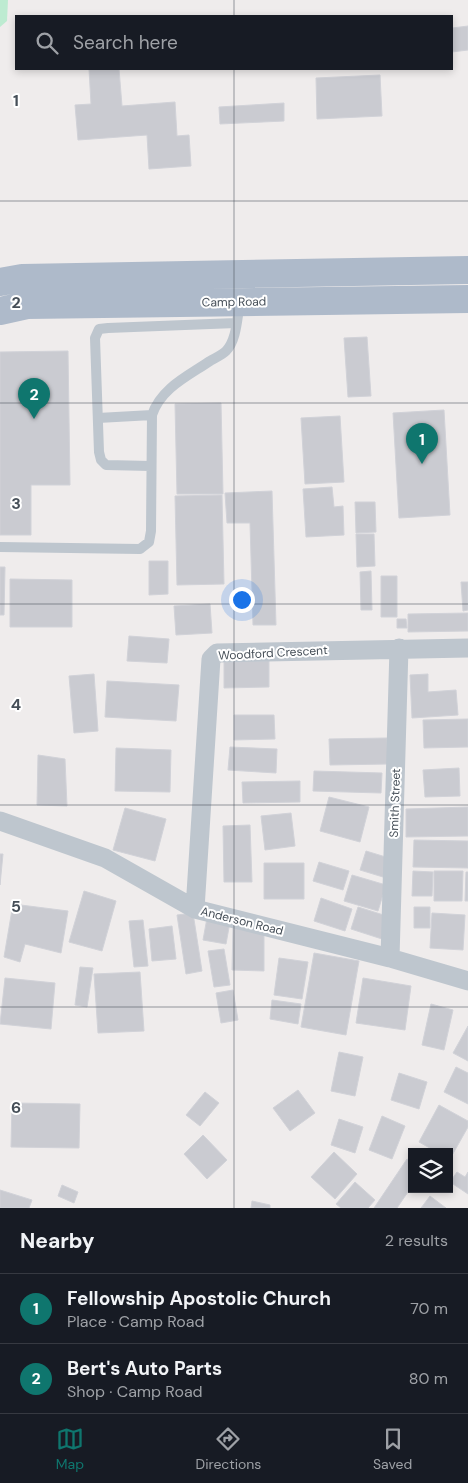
<!DOCTYPE html>
<meta charset="utf-8">
<style>
body{margin:0;font-family:"DM Sans",sans-serif;background:#20242c;color:#f1f3f6}
.controls{position:absolute;right:15px;bottom:15px;display:grid;overflow:hidden;border-radius:0px;box-shadow:0 2px 8px #0003}
.controls button{width:45px;height:45px;display:grid;place-items:center;padding:0;border:0;border-bottom:1px solid #363941;background:#171b24;color:#f1f3f6;font:25px sans-serif}
.you{position:absolute;left:241px;top:599px;width:18px;height:18px;margin:-12px;border:4px solid #fff;border-radius:50%;background:#1a73e8;box-shadow:0 0 0 8px #1a73e833}
.badge{display:grid;place-items:center;width:32px;height:32px;border-radius:50%;background:#0f766e;color:#fff;font-size:16px;font-weight:700}
.pin{position:absolute;translate:-50% -41px;filter:drop-shadow(0 1px 2px #0008)}
.pin::after{content:'';position:absolute;top:26px;width:18px;height:15px;background:inherit;clip-path:polygon(0 0,100% 0,50% 100%)}
.list{margin:0;padding:0;list-style:none}
h2{display:flex;justify-content:space-between;align-items:center;height:65px;margin:0;padding:0 20px;font-size:21px}
h2 small{font-size:16px;font-weight:400;color:#9ea1a6}
.list li{display:grid;grid-template-columns:32px 1fr auto;gap:15px;align-items:center;box-sizing:border-box;height:70px;padding:0 20px;border-top:1px solid #363941}
.list b{display:block;font-size:19px;white-space:nowrap}
.list p{margin:0;font-size:16px;white-space:nowrap;color:#9ea1a6}
.list em{font-size:16px;font-style:normal;color:#9ea1a6}
.icon{flex:none;width:28px;height:28px;fill:none;stroke:currentColor;stroke-width:2;stroke-linecap:round;stroke-linejoin:round}
.map{position:relative;flex:none;width:468px;height:1208px;overflow:hidden}
.search{position:absolute;background:#171b24;box-shadow:0 2px 8px #0003;left:15px;right:15px;top:15px;height:55px;display:flex;align-items:center;gap:12px;box-sizing:border-box;padding:0 18px;border-radius:0px;color:#9ea1a6;font-size:19px}
.sheet{height:205px;background:#171b24}
nav{display:flex;justify-content:space-around;align-items:center;box-sizing:border-box;height:70px;border-top:1px solid #363941;background:#171b24;font-size:14px;color:#9ea1a6}
nav a{display:grid;justify-items:center;gap:2px}
nav .on{color:#0f766e}
.map>svg:first-child{display:block}
.green{fill:#bdebd1}
.building{fill:#cacbd1;stroke:#d1d2d8}
.lines{fill:none;stroke-linecap:round;stroke-linejoin:round}
.lane{stroke:#bec6ce;stroke-width:10}
.street{stroke:#bec6ce;stroke-width:19}
.primary{stroke:#aebaca;stroke-width:28}
.grid{fill:none;stroke:#464f58;stroke-width:1;stroke-opacity:0.55}
.labels{text-anchor:middle;stroke-width:4;stroke-linejoin:round;paint-order:stroke}
.street-label{font-size:12px;fill:#464f58;stroke:#fff}
.grid-label{font-size:16px;text-anchor:middle;font-weight:bold;fill:#464f58;stroke:#fff;stroke-width:4;stroke-linejoin:round;paint-order:stroke}
</style>
<div class="map">
<svg width="468" height="1208" viewBox="0 0 468 1208">
<rect width="100%" height="100%" fill="#efecec"/>
<path class="green" d="M 0,0 L 8,0 L 7,21 L 0,27 Z"/>
<path class="building" d="M 468,26 L 468,50 L 452,52 L 452,28 Z
M 89,69 L 119,69 L 122,106 L 175,102 L 177,136 L 189,135 L 191,166 L 149,169 L 147,135 L 78,140 L 75,105 L 91,104 Z
M 380,75 L 382,116 L 317,119 L 316,78 Z
M 284,103 L 284,121 L 220,124 L 219,107 Z
M 367,337 L 371,396 L 348,397 L 344,338 Z
M 68,351 L 70,485 L 31,485 L 31,535 L 0,535 L 0,352 Z
M 221,403 L 223,494 L 177,494 L 175,404 Z
M 444,410 L 450,515 L 399,518 L 393,413 Z
M 340,416 L 344,482 L 305,484 L 301,418 Z
M 332,487 L 334,507 L 343,506 L 344,535 L 306,537 L 303,489 Z
M 272,491 L 276,625 L 253,625 L 250,523 L 227,523 L 225,493 Z
M 222,495 L 224,584 L 177,585 L 175,496 Z
M 355,502 L 375,502 L 376,532 L 356,533 Z
M 356,534 L 374,534 L 375,566 L 357,567 Z
M 149,561 L 168,561 L 168,594 L 149,595 Z
M 0,567 L 5,567 L 4,615 L 0,615 Z
M 371,571 L 372,610 L 361,610 L 360,572 Z
M 381,576 L 397,576 L 397,617 L 381,617 Z
M 10,579 L 72,580 L 72,627 L 10,627 Z
M 461,582 L 468,582 L 468,610 L 463,611 Z
M 210,604 L 212,633 L 176,635 L 174,606 Z
M 468,613 L 468,631 L 408,632 L 408,614 Z
M 397,619 L 406,619 L 407,628 L 397,628 Z
M 129,636 L 169,639 L 167,663 L 127,661 Z
M 269,661 L 269,687 L 224,688 L 224,662 Z
M 94,674 L 98,731 L 74,733 L 69,676 Z
M 428,674 L 428,692 L 456,690 L 458,715 L 412,718 L 410,675 Z
M 107,681 L 179,685 L 176,721 L 105,717 Z
M 234,715 L 274,715 L 275,739 L 234,740 Z
M 468,719 L 468,747 L 424,748 L 423,720 Z
M 387,738 L 388,764 L 330,765 L 329,739 Z
M 230,747 L 277,749 L 276,773 L 228,770 Z
M 116,748 L 171,750 L 170,792 L 115,791 Z
M 38,755 L 65,759 L 67,806 L 37,805 Z
M 459,768 L 460,796 L 425,797 L 423,770 Z
M 314,771 L 382,773 L 381,793 L 313,791 Z
M 300,781 L 300,802 L 243,803 L 242,782 Z
M 329,797 L 369,807 L 360,842 L 320,831 Z
M 468,807 L 468,836 L 406,837 L 406,809 Z
M 125,808 L 166,819 L 155,861 L 113,850 Z
M 291,813 L 295,846 L 265,850 L 261,816 Z
M 250,825 L 252,882 L 224,882 L 223,826 Z
M 414,840 L 468,841 L 468,868 L 413,867 Z
M 366,851 L 389,858 L 383,877 L 360,870 Z
M 0,854 L 3,854 L 0,885 Z
M 319,862 L 349,871 L 343,890 L 313,881 Z
M 264,863 L 304,863 L 304,899 L 264,899 Z
M 413,871 L 433,872 L 432,896 L 412,896 Z
M 434,871 L 463,871 L 462,901 L 434,901 Z
M 466,872 L 468,872 L 468,901 L 465,901 Z
M 352,875 L 386,885 L 378,911 L 344,901 Z
M 84,891 L 116,901 L 102,951 L 69,942 Z
M 321,898 L 352,909 L 345,931 L 314,921 Z
M 13,904 L 68,911 L 61,953 L 25,944 L 20,962 L 4,957 Z
M 358,907 L 390,917 L 382,939 L 351,929 Z
M 414,907 L 430,907 L 430,928 L 414,928 Z
M 193,913 L 202,971 L 186,974 L 177,915 Z
M 432,913 L 465,915 L 463,950 L 430,948 Z
M 207,918 L 230,922 L 226,944 L 203,940 Z
M 143,920 L 148,966 L 134,967 L 129,921 Z
M 172,926 L 176,959 L 152,961 L 149,929 Z
M 233,927 L 264,928 L 264,971 L 232,970 Z
M 224,949 L 230,985 L 214,987 L 208,951 Z
M 314,953 L 359,961 L 346,1035 L 301,1027 Z
M 279,958 L 308,962 L 302,999 L 274,995 Z
M 80,967 L 93,968 L 87,1007 L 75,1005 Z
M 140,972 L 144,1031 L 98,1033 L 94,974 Z
M 5,978 L 55,983 L 51,1029 L 0,1024 Z
M 363,978 L 411,986 L 405,1030 L 356,1023 Z
M 233,990 L 238,1020 L 221,1023 L 216,993 Z
M 272,1000 L 301,1004 L 298,1024 L 270,1019 Z
M 431,1004 L 453,1010 L 444,1050 L 422,1045 Z
M 468,1026 L 468,1061 L 453,1053 Z
M 339,1052 L 363,1057 L 355,1096 L 331,1091 Z
M 456,1067 L 468,1073 L 468,1104 L 444,1092 Z
M 399,1073 L 427,1082 L 419,1109 L 391,1100 Z
M 298,1090 L 315,1113 L 290,1131 L 273,1108 Z
M 205,1092 L 219,1103 L 200,1126 L 186,1115 Z
M 12,1103 L 80,1104 L 79,1148 L 11,1147 Z
M 439,1105 L 468,1121 L 468,1127 L 450,1159 L 449,1152 L 437,1152 L 419,1142 Z
M 382,1116 L 405,1126 L 392,1159 L 369,1150 Z
M 339,1119 L 363,1127 L 355,1153 L 331,1145 Z
M 203,1135 L 227,1160 L 207,1179 L 184,1154 Z
M 334,1152 L 357,1174 L 335,1199 L 311,1177 Z
M 407,1159 L 412,1162 L 412,1186 L 397,1208 L 374,1208 Z
M 457,1172 L 465,1177 L 468,1172 L 468,1194 L 450,1182 Z
M 355,1182 L 375,1200 L 368,1208 L 341,1208 L 336,1204 Z
M 62,1185 L 78,1192 L 74,1203 L 58,1196 Z
M 0,1190 L 32,1200 L 29,1208 L 0,1208 Z
M 430,1196 L 446,1208 L 421,1208 Z
M 252,1201 L 270,1205 L 270,1208 L 251,1208 Z"/>
<g class="lines">
<path class="lane" d="M 98,418 L 152,415
M 151,466 L 106,465 L 101,460 L 99,452 L 95,338 L 99,329 L 108,328 L 236,323
M 0,547 L 140,549 L 149,542 L 151,531 L 152,415 C 161,388 188,376 210,361 C 215,358 222,355 226,351 C 237,340 237,317 240,303"/>
<path class="street" d="M 0,821 L 105,858 L 195,909 L 390,958 L 468,981
M 195,909 L 211,659 L 217,653 L 468,648
M 390,958 L 399,648"/>
<path class="primary" d="M 0,282 L 22,278 L 468,270
M 0,311 L 27,305 L 468,299"/>
</g>
<path class="grid" d="M 234,0 L 234,16M 234,69 L 234,1208M 0,201 L 468,201M 0,403 L 468,403M 0,604 L 468,604M 0,805 L 468,805M 0,1007 L 468,1007"/>
<g class="labels">
<g class="street-label">
<text transform="translate(234 302) rotate(-1)" y="4">Camp Road</text>
<text transform="translate(273 653) rotate(-3)" y="4">Woodford Crescent</text>
<text transform="translate(395 803) rotate(-88)" y="4">Smith Street</text>
<text transform="translate(242 921) rotate(14)" y="4">Anderson Road</text>
</g>
</g>
<g class="grid-label">
<text x="16" y="106">1</text>
<text x="16" y="308">2</text>
<text x="16" y="509">3</text>
<text x="16" y="710">4</text>
<text x="16" y="912">5</text>
<text x="16" y="1113">6</text>
</g>
</svg>
<div class="controls">
<button><svg class="icon" aria-label="layers" viewBox="0 0 24 24"><path d="M12 4l9 5-9 5-9-5zM3 14l9 5 9-5"/></svg></button>
</div>
<div class="you"></div>
<div class="pin badge" style="left:422px;top:464px">1</div>
<div class="pin badge" style="left:34px;top:419px">2</div>
<div class="search"><svg class="icon" aria-label="search" viewBox="0 0 24 24"><circle cx="10" cy="10" r="6"/><path d="M15 15l6 6"/></svg>Search here</div>
</div>
<section class="sheet">
<h2>Nearby<small>2 results</small></h2>
<ul class="list">
<li><span class="badge">1</span><div><b>Fellowship Apostolic Church</b><p>Place · Camp Road</p></div><em>70 m</em></li>
<li><span class="badge">2</span><div><b>Bert's Auto Parts</b><p>Shop · Camp Road</p></div><em>80 m</em></li>
</ul>
</section>
<nav>
<a class="on"><svg class="icon" aria-label="map" viewBox="0 0 24 24"><path d="M3 6l6-2 6 2 6-2v14l-6 2-6-2-6 2zM9 4v14M15 6v14"/></svg>Map</a>
<a><svg class="icon" aria-label="directions" viewBox="0 0 24 24"><path d="M12 3l9 9-9 9-9-9zM9 14v-3h6M13 9l2 2-2 2"/></svg>Directions</a>
<a><svg class="icon" aria-label="saved" viewBox="0 0 24 24"><path d="M7 4h10v16l-5-4-5 4z"/></svg>Saved</a>
</nav>
